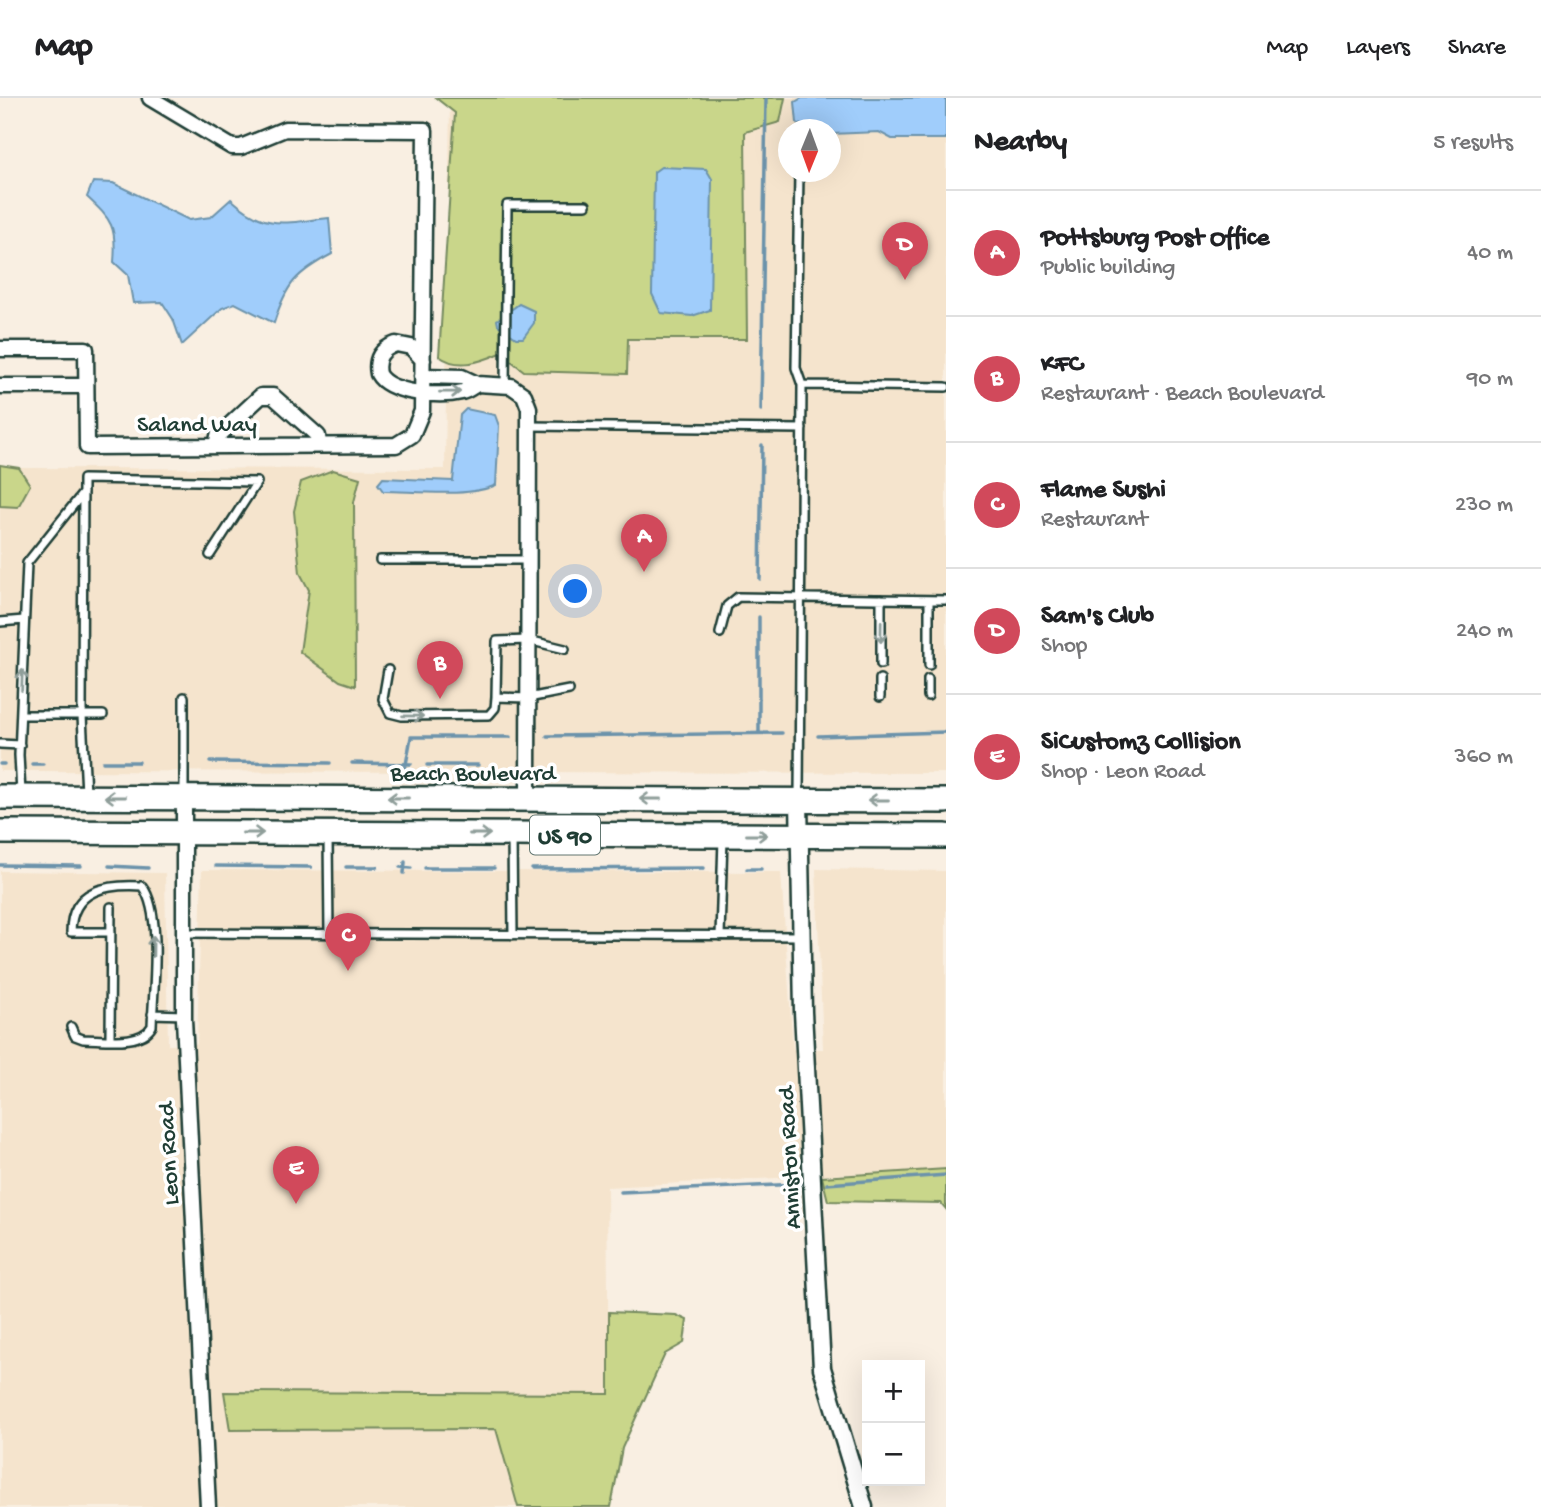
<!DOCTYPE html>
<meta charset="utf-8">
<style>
body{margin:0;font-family:"Gochi Hand",sans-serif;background:#f6f6f6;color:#202124}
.controls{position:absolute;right:21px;bottom:21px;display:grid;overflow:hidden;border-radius:0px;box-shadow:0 7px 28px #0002}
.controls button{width:63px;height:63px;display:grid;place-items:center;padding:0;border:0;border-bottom:2px solid #e0e0e0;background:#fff;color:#202124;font:35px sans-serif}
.compass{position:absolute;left:778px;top:21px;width:63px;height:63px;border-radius:50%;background:#fff;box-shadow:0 7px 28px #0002;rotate:181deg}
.you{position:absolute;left:576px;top:494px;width:24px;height:24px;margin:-18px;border:5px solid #fff;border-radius:50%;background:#1a73e8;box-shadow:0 0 0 10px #1a73e833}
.badge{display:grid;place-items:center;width:46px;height:46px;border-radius:50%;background:#d1495b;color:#fff;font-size:23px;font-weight:700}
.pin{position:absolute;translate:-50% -58px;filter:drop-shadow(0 2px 4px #0008)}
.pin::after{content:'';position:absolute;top:37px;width:24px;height:21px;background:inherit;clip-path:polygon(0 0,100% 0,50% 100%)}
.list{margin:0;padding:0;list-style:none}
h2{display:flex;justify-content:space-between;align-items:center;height:91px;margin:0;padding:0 28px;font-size:30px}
h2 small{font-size:23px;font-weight:400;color:#757577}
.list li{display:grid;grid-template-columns:46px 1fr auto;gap:21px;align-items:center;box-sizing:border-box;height:126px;padding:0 28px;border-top:2px solid #e0e0e0}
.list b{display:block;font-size:26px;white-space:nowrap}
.list p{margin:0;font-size:23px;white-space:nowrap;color:#757577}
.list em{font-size:23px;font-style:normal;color:#757577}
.map{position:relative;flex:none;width:946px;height:1409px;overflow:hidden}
header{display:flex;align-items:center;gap:42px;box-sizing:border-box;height:98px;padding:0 35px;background:#fff;border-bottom:2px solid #e0e0e0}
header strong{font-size:33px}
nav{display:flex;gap:38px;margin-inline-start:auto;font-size:24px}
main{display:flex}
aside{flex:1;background:#fff}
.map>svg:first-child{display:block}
.built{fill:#f5e4cd;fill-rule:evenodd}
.green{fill:#c9d68a;stroke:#748a5f;stroke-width:2}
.water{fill:#a0cdfb;stroke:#6c93ab;stroke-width:2}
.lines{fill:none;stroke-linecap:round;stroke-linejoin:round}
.stream{stroke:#6c93ab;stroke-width:3.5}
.service-casing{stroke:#1f3d34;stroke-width:12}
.minor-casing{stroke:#1f3d34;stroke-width:19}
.tertiary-casing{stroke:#1f3d34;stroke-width:21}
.trunk-casing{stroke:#1f3d34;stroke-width:28}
.service{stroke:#fff;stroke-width:7}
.minor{stroke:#fff;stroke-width:14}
.tertiary{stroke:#fff;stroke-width:16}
.trunk{stroke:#fff;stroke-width:23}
.oneway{stroke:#8f9e9a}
.labels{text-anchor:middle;stroke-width:7;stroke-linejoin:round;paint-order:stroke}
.shield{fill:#fff;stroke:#627771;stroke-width:2}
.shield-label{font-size:23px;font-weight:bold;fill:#1f3d34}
.street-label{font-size:24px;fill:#1f3d34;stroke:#fff}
</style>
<header>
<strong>Map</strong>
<nav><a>Map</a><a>Layers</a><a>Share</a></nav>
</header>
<main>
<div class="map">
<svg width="946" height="1409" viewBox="0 0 946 1409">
<rect width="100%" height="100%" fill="#f9efe2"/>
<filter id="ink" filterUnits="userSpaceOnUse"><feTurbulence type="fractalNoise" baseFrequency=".0143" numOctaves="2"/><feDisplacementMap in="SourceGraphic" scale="14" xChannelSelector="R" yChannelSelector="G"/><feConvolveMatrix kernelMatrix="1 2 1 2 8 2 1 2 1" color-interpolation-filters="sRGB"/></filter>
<g filter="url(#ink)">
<path class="built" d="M 450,0 L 946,0 L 946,675 L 0,673 L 0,370 L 445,371 ZM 788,32 L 830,32 L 830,74 L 788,74 Z
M 816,771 L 946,773 L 946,1071 L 607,1089 L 609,1296 L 224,1294 L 230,1332 L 496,1331 L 518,1409 L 0,1409 L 0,773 L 165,775 L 168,947 L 197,946 L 202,772 L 781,774 L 793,951 L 823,951 Z"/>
<path class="green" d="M 436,0 L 785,0 L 780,24 L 745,34 L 747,241 L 628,241 L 627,276 L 524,273 L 501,255 C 480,264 458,272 439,258 L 455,15 Z
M 0,367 L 19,370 L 30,387 L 18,409 L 0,408 Z
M 333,372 L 360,380 L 354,404 L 355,588 L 340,583 L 300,554 L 309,492 L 300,475 L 294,413 L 301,384 Z
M 946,1071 L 946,1111 L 941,1105 L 828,1103 L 822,1079 Z
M 609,1214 L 676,1217 L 687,1222 L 684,1245 L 665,1256 L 622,1350 L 611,1409 L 518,1409 L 496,1331 L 230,1332 L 224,1294 L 609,1296 Z"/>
<path class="water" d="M 802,0 L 946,0 L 946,41 L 892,41 L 879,34 L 831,36 L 830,32 L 808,31 L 797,25 L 795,4 Z
M 661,69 L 706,71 L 712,81 L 710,212 L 692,218 L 661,215 L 652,196 L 654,74 Z
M 93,84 L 113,85 L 189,122 L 211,119 L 231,101 C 268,134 284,124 329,120 L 332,156 C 296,175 286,186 274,225 L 235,205 L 222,210 L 182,247 L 173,221 L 162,204 L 133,205 L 128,177 L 114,164 C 117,129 112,122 87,99 Z
M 519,206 L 534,213 L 534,225 L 523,240 L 516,240 L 498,227 L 497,222 Z
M 466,311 L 495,317 L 499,328 L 496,387 C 469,400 413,393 383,393 L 378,386 L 383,380 L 453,383 L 460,317 Z"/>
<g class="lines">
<path class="stream" d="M 761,312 L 766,0
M 760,481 L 762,347
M 759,635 L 759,519
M 547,638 L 782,635
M 818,638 L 946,634
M 103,664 L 139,664
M 210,664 L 330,665
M 352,665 L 411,666
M 0,666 L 4,666
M 32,666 L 43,666
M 427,667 L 478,667
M 405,672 L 411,639 L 510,639
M 0,767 L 81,768
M 109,768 L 148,770
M 216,768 L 311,769
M 346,769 L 377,769
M 400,769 L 411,770
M 425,770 L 494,770
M 532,771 L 704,770
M 747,771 L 761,771
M 404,775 L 405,764
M 827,1086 L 946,1077
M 621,1094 L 800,1086"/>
<g class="service-casing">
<path id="service" d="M 799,74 L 796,270 L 802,287
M 505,287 L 507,107 L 586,107
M 529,328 L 802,331
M 380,462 L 529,462
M 0,524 L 24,522
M 720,535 L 727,508 L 738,499 L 946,502
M 565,551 L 528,542 L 497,543 L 496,599 L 528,600 L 569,592
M 881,566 L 881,501
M 929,567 L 929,502
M 388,572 L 383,601 L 390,615 L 402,618 L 489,617 L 495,610 L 496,599
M 928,598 L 928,581
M 184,599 L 184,695
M 880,599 L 880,581
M 21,617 L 103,617
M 0,646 L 20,647
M 21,695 L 19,657 L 27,465 L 83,395
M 86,695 L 82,618 L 83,381 L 257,384 L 210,457
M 799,698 L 802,287 L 946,289
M 328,739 L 329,836
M 512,739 L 513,837
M 184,835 L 801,838
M 720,838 L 723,740
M 152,916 L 184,917
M 71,929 L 75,938 L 83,941 C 103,941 141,948 152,928 C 153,894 163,815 142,788 C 109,786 71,790 71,834 L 111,834
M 110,940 L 111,809"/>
</g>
<g class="minor-casing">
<path id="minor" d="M 0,251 L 86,251 L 87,349 L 396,347 L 412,337 L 422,313 L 425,32 L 285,31 L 241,49 L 232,49 L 150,0
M 423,262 L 411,249 L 396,246 C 381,251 375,261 378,276 C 389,296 441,299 462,294 C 467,293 472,289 477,286
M 422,278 L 462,279 L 477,286 L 511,288 L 524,297 L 529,310 L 528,700
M 0,288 L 86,288
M 216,348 L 218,338 L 261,298 L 273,298 L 318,338 L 319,347
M 184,700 L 184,921 L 208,1409"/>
</g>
<g class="tertiary-casing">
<path id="tertiary" d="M 799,702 L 803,914 L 822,1270 L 864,1409"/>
</g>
<g class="trunk-casing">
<path id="trunk" d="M 0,699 L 946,703
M 0,734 L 946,738"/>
</g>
<use href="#service" class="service"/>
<use href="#minor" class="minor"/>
<use href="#tertiary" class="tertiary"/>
<use href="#trunk" class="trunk"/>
</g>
<defs><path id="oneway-shaft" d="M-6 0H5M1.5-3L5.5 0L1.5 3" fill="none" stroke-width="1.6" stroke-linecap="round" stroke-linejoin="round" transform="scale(1.75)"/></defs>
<g class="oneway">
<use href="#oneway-shaft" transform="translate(450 294) rotate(-1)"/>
<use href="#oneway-shaft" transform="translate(881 534) rotate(91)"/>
<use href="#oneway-shaft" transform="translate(22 582) rotate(-88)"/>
<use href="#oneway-shaft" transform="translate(413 618) rotate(1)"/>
<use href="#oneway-shaft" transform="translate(115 699) rotate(-180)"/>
<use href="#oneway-shaft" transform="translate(398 700) rotate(-180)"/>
<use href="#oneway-shaft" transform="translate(650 701) rotate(-180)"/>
<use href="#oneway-shaft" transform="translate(878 702) rotate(-180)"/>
<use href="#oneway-shaft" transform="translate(253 735)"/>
<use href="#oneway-shaft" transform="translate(480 736)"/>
<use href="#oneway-shaft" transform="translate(757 737)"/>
<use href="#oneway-shaft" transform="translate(153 848) rotate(-89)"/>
</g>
</g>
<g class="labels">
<rect class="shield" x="530" y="717.5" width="70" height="39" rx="5"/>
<g class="shield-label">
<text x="565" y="745">US 90</text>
</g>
<g class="street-label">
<text x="197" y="333">Saland Way</text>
<text x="473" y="682">Beach Boulevard</text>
<text transform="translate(167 1056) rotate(-93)" y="8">Leon Road</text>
<text transform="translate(788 1060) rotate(-93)" y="8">Anniston Road</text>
</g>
</g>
</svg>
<div class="controls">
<button>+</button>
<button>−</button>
</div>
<svg class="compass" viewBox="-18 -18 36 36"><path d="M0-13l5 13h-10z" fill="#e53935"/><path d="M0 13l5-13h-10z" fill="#757577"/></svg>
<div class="you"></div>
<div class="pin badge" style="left:644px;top:474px">A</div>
<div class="pin badge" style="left:440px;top:601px">B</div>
<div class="pin badge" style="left:348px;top:873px">C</div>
<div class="pin badge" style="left:905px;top:182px">D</div>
<div class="pin badge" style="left:296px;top:1106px">E</div>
</div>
<aside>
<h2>Nearby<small>5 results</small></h2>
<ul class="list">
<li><span class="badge">A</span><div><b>Pottsburg Post Office</b><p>Public building</p></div><em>40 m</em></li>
<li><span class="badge">B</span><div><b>KFC</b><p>Restaurant · Beach Boulevard</p></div><em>90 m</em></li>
<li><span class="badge">C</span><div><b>Flame Sushi</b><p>Restaurant</p></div><em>230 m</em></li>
<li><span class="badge">D</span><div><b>Sam's Club</b><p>Shop</p></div><em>240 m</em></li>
<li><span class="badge">E</span><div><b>SiCustomz Collision</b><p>Shop · Leon Road</p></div><em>360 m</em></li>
</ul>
</aside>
</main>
